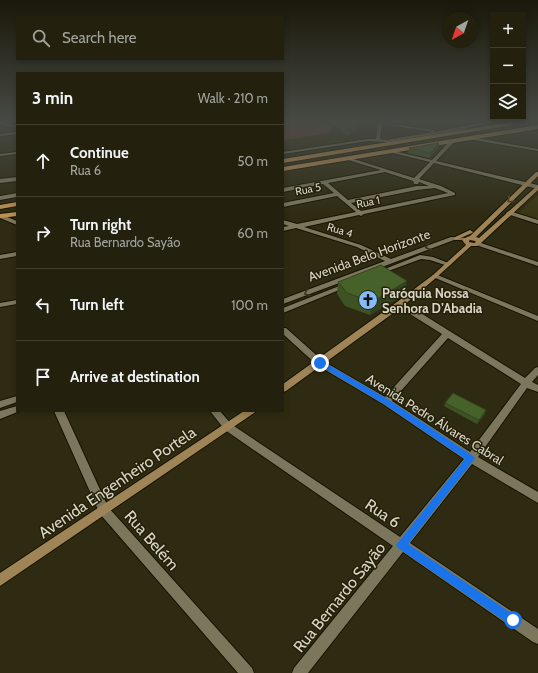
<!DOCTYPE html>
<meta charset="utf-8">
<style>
body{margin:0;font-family:Cabin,sans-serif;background:#2b2817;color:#f1f3f6}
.controls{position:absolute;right:12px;top:12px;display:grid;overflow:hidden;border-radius:0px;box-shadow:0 2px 6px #0003}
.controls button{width:36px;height:36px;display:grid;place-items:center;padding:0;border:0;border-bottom:1px solid #403e2e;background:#23200e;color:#f1f3f6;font:20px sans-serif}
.compass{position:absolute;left:442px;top:12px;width:36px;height:36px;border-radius:50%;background:#23200e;box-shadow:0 2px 6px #0003;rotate:220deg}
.stop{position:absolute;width:12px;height:12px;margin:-9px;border:3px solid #1a73e8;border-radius:50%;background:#fff}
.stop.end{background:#1a73e8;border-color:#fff;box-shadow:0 1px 4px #0008}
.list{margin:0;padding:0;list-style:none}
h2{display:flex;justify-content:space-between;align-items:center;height:52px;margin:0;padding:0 16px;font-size:17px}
h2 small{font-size:13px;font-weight:400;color:#a3a39e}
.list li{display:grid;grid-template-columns:26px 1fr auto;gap:12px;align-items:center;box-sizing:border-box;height:72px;padding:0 16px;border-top:1px solid #403e2e}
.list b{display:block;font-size:15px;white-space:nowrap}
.list p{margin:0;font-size:13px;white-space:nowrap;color:#a3a39e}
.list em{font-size:13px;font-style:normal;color:#a3a39e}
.icon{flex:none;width:22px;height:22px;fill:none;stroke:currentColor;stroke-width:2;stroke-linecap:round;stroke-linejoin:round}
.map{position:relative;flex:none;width:538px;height:673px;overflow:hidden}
.search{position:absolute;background:#23200e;box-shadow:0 2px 6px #0003;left:16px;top:16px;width:268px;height:44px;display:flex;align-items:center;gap:10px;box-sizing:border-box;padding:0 14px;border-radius:0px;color:#a3a39e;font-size:15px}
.panel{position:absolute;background:#23200e;box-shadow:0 2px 6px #0003;left:16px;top:72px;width:268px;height:340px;border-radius:0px}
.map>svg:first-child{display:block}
.built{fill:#3a3514}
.green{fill:#743a2a}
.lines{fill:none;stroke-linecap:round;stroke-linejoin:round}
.street-casing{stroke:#171300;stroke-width:2}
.secondary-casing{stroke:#171300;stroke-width:2}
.primary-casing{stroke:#171300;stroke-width:2}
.street{fill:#7c775c;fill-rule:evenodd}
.secondary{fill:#9e8457;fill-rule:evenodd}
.primary{fill:#bf9152;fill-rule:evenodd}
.wall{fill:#3d5324}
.shaded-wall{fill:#32441d}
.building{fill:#47612a;stroke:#32441d}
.oneway{stroke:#4f4424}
.oneway2{stroke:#3b361e}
.route{fill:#1a73e8}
.labels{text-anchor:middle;stroke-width:3;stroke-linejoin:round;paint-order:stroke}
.far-street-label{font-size:11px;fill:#d8d5c7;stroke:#252109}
.street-label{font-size:13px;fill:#d8d5c7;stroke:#252109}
.poi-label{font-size:13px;font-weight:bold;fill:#d8d5c7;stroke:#252109;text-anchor:start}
.near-street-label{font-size:16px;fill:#d8d5c7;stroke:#252109}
</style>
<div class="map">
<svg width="538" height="673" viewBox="0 0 538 673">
<rect width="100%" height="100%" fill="#2f2b12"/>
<path class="built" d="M 538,195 L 538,221 L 517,214 Z"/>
<path class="green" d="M 283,122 L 323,122 L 332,128 L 327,133 L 283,140 Z"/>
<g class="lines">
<g class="street-casing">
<path id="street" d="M 0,122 L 17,126 L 17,128 L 0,124 Z
M 378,122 L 433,130 L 435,131 L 434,132 L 486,122 L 492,122 L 460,130 L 387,142 L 368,141 L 283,154 L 283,152 L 368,139 L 376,139 ZM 382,124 L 433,132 L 387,140 L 380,139 Z
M 17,132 L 17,134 L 0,136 L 0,134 Z
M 471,137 L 538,149 L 538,151 L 469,139 L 469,138 Z
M 451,140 L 455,141 L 436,161 L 538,185 L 538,189 L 434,163 L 419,179 L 441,186 L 455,193 L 455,195 L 364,214 L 361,216 L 359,215 L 304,227 L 361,245 L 391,259 L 451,237 L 467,238 L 467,240 L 454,240 L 283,304 L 283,299 L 385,261 L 357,247 L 296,228 L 283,231 L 283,227 L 289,226 L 283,224 L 283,220 L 297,224 L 356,212 L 337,196 L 283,207 L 283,203 L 334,193 L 323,184 L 283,192 L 283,188 L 381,170 L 345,159 L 345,157 L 347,157 L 414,178 L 430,162 L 389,152 L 389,150 L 432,160 ZM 385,172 L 413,181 L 414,184 L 418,184 L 419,182 L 429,186 L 417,186 L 348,200 L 328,183 ZM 435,188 L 448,193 L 361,211 L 351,203 L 417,190 Z
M 17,152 L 17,154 L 0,156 L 0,154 Z
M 17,177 L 17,181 L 0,183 L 0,179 Z
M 17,193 L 17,197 L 0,200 L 0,196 Z
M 509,211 L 538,220 L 538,224 L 507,214 L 506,213 Z
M 0,214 L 17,221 L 17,225 L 0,218 Z
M 478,242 L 538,262 L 538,266 L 476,245 L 475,244 Z
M 17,252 L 17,256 L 0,259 L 0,255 Z
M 420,255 L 433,257 L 451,264 L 448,266 L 430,260 L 421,259 L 380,274 L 378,275 L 375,273 Z
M 435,274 L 538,316 L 538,321 L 433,277 L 432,276 Z
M 347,283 L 351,285 L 349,286 L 283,313 L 283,308 Z
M 17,300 L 17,304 L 0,307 L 0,303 Z
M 397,302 L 403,302 L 525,378 L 535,368 L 538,367 L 538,375 L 532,382 L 538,385 L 538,392 L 527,388 L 478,457 L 538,492 L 538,503 L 472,464 L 410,543 L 538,629 L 538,644 L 533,642 L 403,552 L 308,673 L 292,673 L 294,668 L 393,546 L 225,430 L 210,411 L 220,411 L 231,424 L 400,537 L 464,459 L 383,404 L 317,365 L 283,334 L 283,328 L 286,328 L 323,361 L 385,397 L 442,334 L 397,306 L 396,304 ZM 448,338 L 521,384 L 470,452 L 392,401 Z
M 17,396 L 17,402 L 0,408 L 0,401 Z
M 17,406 L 17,411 L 20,411 L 0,419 L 0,411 Z
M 54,411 L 64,411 L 108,507 L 252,668 L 254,673 L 238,673 L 100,514 Z"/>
</g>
<g class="secondary-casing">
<path id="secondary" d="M 536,172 L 538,172 L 538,176 L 476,237 L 479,238 L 538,185 L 538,190 L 481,243 L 477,246 L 471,246 L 437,277 L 403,306 L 286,391 L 283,392 L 283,384 L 397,302 L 433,275 L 466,245 L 462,240 L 467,237 L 470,236 ZM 470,240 L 475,241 L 476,242 L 474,243 L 469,242 L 469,241 Z
M 470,230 L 473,232 L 472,233 L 456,240 L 453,238 Z
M 244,411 L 256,411 L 254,413 L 0,586 L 0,573 Z"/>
</g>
<g class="primary-casing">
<path id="primary" d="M 511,122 L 513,123 L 513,125 L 283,163 L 283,159 Z
M 538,125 L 538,129 L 283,171 L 283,167 Z
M 17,202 L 17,206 L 0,209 L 0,205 Z
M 17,212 L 17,216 L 0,218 L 0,214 Z"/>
</g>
<use href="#street" class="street"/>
<use href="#secondary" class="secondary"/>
<use href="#primary" class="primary"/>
</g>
<path class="wall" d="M 333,122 L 357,122 L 356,130 L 347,136 Z
M 439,143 L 438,148 L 429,158 L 408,153 L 409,148 Z
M 338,282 L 405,294 L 370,315 L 345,306 L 337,294 Z
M 445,403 L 485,414 L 477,424 L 444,406 Z"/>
<path class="shaded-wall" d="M 357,122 L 356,130 L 347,136 L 348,127 Z
M 439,143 L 438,148 L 429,158 L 430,153 Z
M 407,281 L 405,294 L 370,315 L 372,302 Z
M 486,410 L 485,414 L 477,424 L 479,420 Z"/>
<path class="building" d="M 342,122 L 356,122 L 348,127 Z
M 439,143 L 430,153 L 409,148 Z
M 381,265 L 407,281 L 372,302 L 347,293 L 338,282 Z
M 453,393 L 486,410 L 479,420 L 445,403 Z"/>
<defs><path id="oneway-chevron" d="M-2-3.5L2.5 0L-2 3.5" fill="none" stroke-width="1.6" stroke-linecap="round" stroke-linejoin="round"/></defs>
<use class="oneway" href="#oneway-chevron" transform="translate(510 200) rotate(137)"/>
<g class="oneway2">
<use href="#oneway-chevron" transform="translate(428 247) rotate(160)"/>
<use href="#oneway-chevron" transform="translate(307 293) rotate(159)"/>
</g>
<linearGradient id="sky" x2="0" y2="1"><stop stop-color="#1a180a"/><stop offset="0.56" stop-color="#474a44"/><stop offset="1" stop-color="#474a44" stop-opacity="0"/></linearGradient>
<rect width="538" height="216" fill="url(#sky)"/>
<path class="route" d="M 320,360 L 389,400 L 473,456 L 475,458 L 473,461 L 408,544 L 517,617 L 519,620 L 517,624 L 513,626 L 509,624 L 398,548 L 396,545 L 465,459 L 384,404 L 317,364 L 317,361 Z"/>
<defs>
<g id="church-disc" transform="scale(1)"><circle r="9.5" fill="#86bbfb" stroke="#252109"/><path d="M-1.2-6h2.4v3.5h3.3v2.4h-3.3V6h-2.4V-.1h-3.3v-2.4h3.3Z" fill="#111"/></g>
</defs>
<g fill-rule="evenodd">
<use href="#church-disc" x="368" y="300"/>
</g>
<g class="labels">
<g class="far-street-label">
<text transform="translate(308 189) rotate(-11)" y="4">Rua 5</text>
<text transform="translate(368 202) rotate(-12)" y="4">Rua 1</text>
<text transform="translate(340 230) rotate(17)" y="4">Rua 4</text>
</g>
<g class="street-label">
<text transform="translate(369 255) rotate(-20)" y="5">Avenida Belo Horizonte</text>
<text transform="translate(435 419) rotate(32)" y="5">Avenida Pedro Álvares Cabral</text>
</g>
<g class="poi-label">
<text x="382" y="298">Paróquia Nossa<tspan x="382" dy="15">Senhora D’Abadia</tspan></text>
</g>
<g class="near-street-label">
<text transform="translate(117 482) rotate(-34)" y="6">Avenida Engenheiro Portela</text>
<text transform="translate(383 513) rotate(34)" y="6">Rua 6</text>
<text transform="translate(152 540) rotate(49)" y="6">Rua Belém</text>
<text transform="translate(339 597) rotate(-51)" y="6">Rua Bernardo Sayão</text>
</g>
</g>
</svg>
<div class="controls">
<button>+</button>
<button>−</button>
<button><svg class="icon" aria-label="layers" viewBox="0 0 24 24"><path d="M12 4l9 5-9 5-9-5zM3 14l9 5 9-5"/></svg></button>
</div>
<svg class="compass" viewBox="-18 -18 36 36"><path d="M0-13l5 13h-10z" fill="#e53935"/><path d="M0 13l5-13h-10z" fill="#a3a39e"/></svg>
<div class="stop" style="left:513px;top:620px"></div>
<div class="stop end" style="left:320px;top:363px"></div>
<div class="search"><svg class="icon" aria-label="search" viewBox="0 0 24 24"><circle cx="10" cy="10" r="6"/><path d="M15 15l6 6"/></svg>Search here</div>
<section class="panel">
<h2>3 min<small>Walk · 210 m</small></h2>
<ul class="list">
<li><svg class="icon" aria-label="ahead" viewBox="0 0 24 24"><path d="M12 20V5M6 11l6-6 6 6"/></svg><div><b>Continue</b><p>Rua 6</p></div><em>50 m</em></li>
<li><svg class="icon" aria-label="right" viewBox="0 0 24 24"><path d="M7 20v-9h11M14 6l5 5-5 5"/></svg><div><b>Turn right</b><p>Rua Bernardo Sayão</p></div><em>60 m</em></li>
<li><svg class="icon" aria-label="left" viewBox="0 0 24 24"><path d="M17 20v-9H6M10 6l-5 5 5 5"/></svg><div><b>Turn left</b></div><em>100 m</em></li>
<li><svg class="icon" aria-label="arrive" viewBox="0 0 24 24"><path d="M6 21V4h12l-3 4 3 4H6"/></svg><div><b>Arrive at destination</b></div></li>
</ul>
</section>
</div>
